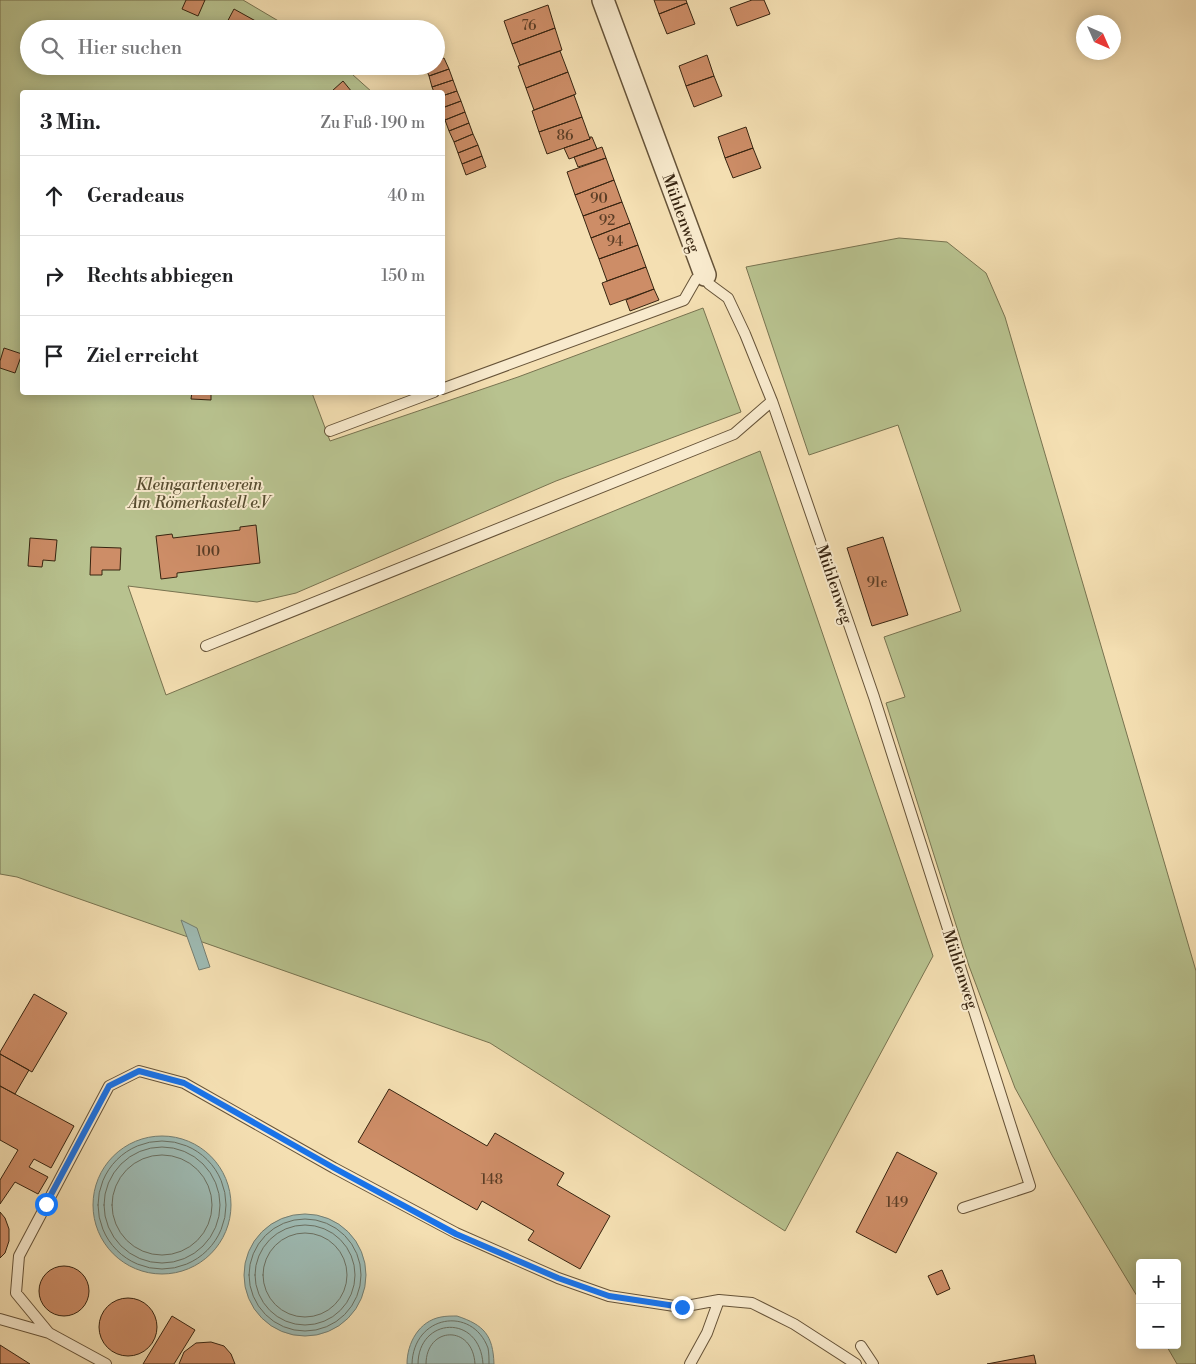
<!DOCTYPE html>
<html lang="de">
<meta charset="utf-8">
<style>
body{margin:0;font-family:"Libre Bodoni",serif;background:#f2f2f2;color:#202124}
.controls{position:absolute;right:15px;bottom:15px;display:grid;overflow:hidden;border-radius:5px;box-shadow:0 2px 12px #0003}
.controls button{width:45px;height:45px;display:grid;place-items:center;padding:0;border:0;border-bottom:1px solid #e0e0e0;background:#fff;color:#202124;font:25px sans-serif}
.compass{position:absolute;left:1076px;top:15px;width:45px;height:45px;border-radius:50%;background:#fff;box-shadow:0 2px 12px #0003;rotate:135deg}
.stop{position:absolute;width:15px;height:15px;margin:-11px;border:4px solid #1a73e8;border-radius:50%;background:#fff}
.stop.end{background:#1a73e8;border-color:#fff;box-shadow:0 1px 5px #0008}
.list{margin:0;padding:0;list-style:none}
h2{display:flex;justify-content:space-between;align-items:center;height:65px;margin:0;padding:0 20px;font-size:21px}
h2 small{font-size:16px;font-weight:400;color:#757577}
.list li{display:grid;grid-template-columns:32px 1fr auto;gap:15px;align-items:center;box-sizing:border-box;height:80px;padding:0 20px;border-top:1px solid #e0e0e0}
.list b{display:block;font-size:19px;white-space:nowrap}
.list em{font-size:16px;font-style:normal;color:#757577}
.icon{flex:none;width:28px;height:28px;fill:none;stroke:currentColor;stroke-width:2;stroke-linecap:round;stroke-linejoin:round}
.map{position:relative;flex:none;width:1196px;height:1364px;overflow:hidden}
.search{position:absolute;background:#fff;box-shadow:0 2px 12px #0003;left:20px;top:20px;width:425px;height:55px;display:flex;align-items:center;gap:12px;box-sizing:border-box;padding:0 18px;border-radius:28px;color:#757577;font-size:19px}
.panel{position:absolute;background:#fff;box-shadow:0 2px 12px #0003;left:20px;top:90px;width:425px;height:305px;border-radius:5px}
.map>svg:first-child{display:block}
.green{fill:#b8c28f;stroke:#787350}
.water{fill:#9ebbb4;stroke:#757f72}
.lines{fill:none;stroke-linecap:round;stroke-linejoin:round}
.shore{stroke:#6a7062;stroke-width:1}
.building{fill:#cd8d67;stroke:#372410}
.lane-casing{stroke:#665338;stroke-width:12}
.street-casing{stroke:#665338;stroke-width:24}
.lane{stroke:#f8eacd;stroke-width:10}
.street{stroke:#f8eacd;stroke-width:21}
.route{stroke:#1a73e8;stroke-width:6}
.labels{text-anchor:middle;stroke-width:4;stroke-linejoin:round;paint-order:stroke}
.number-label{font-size:14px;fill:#5c3e26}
.street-label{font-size:16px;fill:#372410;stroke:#f8eacd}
.park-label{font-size:16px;font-style:italic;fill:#574c30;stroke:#f8eacd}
</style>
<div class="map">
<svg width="1196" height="1364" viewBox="0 0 1196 1364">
<rect width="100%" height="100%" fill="#f4dfb2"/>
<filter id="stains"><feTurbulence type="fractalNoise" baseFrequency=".004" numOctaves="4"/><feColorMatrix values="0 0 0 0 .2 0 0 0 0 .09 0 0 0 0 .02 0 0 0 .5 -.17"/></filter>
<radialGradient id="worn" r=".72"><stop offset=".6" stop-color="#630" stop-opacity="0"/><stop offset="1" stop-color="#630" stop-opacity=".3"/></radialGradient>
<path class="green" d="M 0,0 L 243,0 L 292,29 L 29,29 L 29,66 L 343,66 L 372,92 L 22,92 L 22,392 L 312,393 L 330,441 L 518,377 L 703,308 L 741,412 L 556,481 L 296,593 L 257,602 L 128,586 L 166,695 L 760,451 L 933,956 L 785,1231 L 490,1043 L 17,877 L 0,874 Z
M 899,238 L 947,242 L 986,273 L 1005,317 L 1196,971 L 1196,1364 L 1177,1364 L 1166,1345 L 1177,1345 L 1177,1263 L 1140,1263 L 1140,1301 L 1053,1157 L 1015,1088 L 969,966 L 886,703 L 905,697 L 884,637 L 961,611 L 898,425 L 809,455 L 746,267 Z"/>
<path class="water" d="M 181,920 L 197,928 L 210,967 L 199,970 Z
M93 1205a69 69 0 1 1 138 0a69 69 0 1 1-138 0Z
M244 1275a61 61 0 1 1 122 0a61 61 0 1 1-122 0Z
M 457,1316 C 484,1325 493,1335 494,1364 L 407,1364 C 407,1343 419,1321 441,1317 C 446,1316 452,1316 457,1316 Z"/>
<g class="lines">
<path class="shore" d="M98 1205a64 64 0 1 1 128 0a64 64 0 1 1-128 0Z
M104 1205a58 58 0 1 1 116 0a58 58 0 1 1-116 0Z
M112 1205a50 50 0 1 1 100 0a50 50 0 1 1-100 0Z
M249 1275a56 56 0 1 1 112 0a56 56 0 1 1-112 0Z
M255 1275a50 50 0 1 1 100 0a50 50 0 1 1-100 0Z
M263 1275a42 42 0 1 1 84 0a42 42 0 1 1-84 0Z
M 412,1364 C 413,1315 472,1305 488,1348 C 489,1353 489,1359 489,1364
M 418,1364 C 418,1317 480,1313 483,1364
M 426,1364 C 426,1326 473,1324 475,1364"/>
</g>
<path class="building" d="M 186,0 L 205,0 L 198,16 L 182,9 Z
M 654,0 L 686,0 L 687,3 L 659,14 Z
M 752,0 L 764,0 L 770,14 L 737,26 L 730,8 Z
M 687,3 L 695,24 L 667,34 L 659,14 Z
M 548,5 L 555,28 L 512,44 L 504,21 Z
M 234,9 L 261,24 L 258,29 L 230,29 L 225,26 Z
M 555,28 L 562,50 L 520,65 L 512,44 Z
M 560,51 L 568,72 L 526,88 L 518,66 Z
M 707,55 L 714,76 L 686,86 L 679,66 Z
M 444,58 L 449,69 L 429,76 L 425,66 L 436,66 L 436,61 Z
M 300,66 L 311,66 L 307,72 Z
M 449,69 L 453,80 L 432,87 L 429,76 Z
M 568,72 L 576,94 L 534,110 L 526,88 Z
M 714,76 L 722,96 L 694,107 L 686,86 Z
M 453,80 L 457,91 L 442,96 L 442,92 L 434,92 L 432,87 Z
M 343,81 L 352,92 L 333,92 L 332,91 Z
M 457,91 L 461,101 L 442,108 L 442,96 Z
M 574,95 L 582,117 L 539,132 L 532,111 Z
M 461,101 L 465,112 L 445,120 L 442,108 Z
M 465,112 L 469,123 L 449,131 L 445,120 Z
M 582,117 L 590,139 L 547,154 L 539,132 Z
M 469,123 L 473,134 L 454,142 L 449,131 Z
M 746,127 L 753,148 L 725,158 L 718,137 Z
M 473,134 L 478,145 L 458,153 L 454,142 Z
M 590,137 L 592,137 L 597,149 L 569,159 L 564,148 L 590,139 Z
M 478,145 L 482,156 L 462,164 L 458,153 Z
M 602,147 L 606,158 L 578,167 L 574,157 Z
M 753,148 L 761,168 L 733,178 L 725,158 Z
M 482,156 L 486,167 L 466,175 L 462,164 Z
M 606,158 L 614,180 L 575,195 L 567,172 Z
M 614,180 L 622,202 L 583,216 L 575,195 Z
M 622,202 L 630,223 L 591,238 L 583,216 Z
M 630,223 L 638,245 L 599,259 L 591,238 Z
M 638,245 L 646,267 L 607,281 L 599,259 Z
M 646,267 L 654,289 L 610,305 L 602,283 Z
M 654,289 L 659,300 L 630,311 L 626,300 Z
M 4,348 L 22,354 L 15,373 L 0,368 L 0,361 Z
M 192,392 L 211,392 L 211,400 L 191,399 Z
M 256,525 L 260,563 L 177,573 L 177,577 L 161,579 L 156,536 L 172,534 L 173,538 L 240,530 L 240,527 Z
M 883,537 L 908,615 L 872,626 L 847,548 Z
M 30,538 L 57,540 L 55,561 L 43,560 L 42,567 L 28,566 Z
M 91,547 L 121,548 L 120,570 L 102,570 L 102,575 L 90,575 Z
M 34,994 L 67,1013 L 32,1072 L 0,1054 L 0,1052 Z
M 0,1054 L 29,1070 L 15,1094 L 0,1086 Z
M 0,1086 L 74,1126 L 51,1168 L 34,1159 L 29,1167 L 48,1177 L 38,1194 L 15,1182 L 0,1204 L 0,1180 L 18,1150 L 0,1140 Z
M 389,1089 L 487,1146 L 495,1133 L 564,1173 L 557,1185 L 610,1216 L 580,1269 L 528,1240 L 534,1231 L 482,1201 L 477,1210 L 358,1142 Z
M 897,1152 L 937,1173 L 896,1253 L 856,1232 Z
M 0,1212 L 5,1218 L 9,1229 L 9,1241 L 5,1253 L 0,1258 Z
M39 1291a25 25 0 1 1 50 0a25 25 0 1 1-50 0Z
M 942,1270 L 950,1289 L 937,1295 L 928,1276 Z
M99 1327a29 29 0 1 1 58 0a29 29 0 1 1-58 0Z
M 172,1316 L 195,1330 L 174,1364 L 143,1364 Z
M 211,1342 L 224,1346 L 231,1354 L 235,1364 L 179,1364 L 184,1352 L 196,1343 Z
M 0,1345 L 30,1364 L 0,1364 Z
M 1034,1355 L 1036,1364 L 987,1364 Z"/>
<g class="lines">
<g class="lane-casing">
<path id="lane" d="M 442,389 L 684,300 L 696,279 L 705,275 L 709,284 L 728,298 L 745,334 L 772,401 L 874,697 L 1030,1186 L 963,1208
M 330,431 L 434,392
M 206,646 L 734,434 L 772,401
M 0,1319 L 49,1333
M 861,1346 L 873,1364
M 106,1364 L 49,1333 L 16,1293 L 19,1256 L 109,1086 L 139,1071 L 184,1083 L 334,1168 L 456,1233 L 558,1278 L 609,1296 L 681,1307 L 719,1300 L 752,1303 L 794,1324 L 856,1364
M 690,1364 L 707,1333 L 719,1300"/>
</g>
<g class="street-casing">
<path id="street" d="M 603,0 L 705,275"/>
</g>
<use href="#lane" class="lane"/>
<use href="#street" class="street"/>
</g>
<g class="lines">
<path class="route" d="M 46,1204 L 109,1086 L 139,1071 L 184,1083 L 334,1168 L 456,1234 L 558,1278 L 609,1296 L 682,1307"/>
</g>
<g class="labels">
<g class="number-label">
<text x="529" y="30">76</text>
<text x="565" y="140">86</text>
<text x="599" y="203">90</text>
<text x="607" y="225">92</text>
<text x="615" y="246">94</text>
<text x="208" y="556">100</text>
<text x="877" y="587">91e</text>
<text x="492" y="1184">148</text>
<text x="897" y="1207">149</text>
</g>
<g class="street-label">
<text transform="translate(682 213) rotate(70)" y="6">Mühlenweg</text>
<text transform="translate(835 584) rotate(71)" y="6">Mühlenweg</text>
<text transform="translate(961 969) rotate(72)" y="6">Mühlenweg</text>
</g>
<g class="park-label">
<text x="199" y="490">Kleingartenverein<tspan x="199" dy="18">Am Römerkastell e.V</tspan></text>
</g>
</g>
<rect width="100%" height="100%" filter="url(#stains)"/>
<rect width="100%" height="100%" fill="url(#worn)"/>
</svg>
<div class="controls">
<button>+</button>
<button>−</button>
</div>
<svg class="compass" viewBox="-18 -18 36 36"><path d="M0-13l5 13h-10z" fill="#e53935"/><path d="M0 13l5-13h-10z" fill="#757577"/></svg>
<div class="stop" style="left:46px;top:1204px"></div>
<div class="stop end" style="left:682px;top:1307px"></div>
<div class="search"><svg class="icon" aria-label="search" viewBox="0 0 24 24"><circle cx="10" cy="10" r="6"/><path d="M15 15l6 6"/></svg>Hier suchen</div>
<section class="panel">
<h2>3 Min.<small>Zu Fuß · 190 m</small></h2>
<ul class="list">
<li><svg class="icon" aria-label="ahead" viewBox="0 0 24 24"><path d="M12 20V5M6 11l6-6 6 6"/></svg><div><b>Geradeaus</b></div><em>40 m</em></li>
<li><svg class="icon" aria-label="right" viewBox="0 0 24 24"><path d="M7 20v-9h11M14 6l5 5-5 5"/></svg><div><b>Rechts abbiegen</b></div><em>150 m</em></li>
<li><svg class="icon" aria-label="arrive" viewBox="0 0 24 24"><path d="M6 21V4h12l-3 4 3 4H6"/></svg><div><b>Ziel erreicht</b></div></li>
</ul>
</section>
</div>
